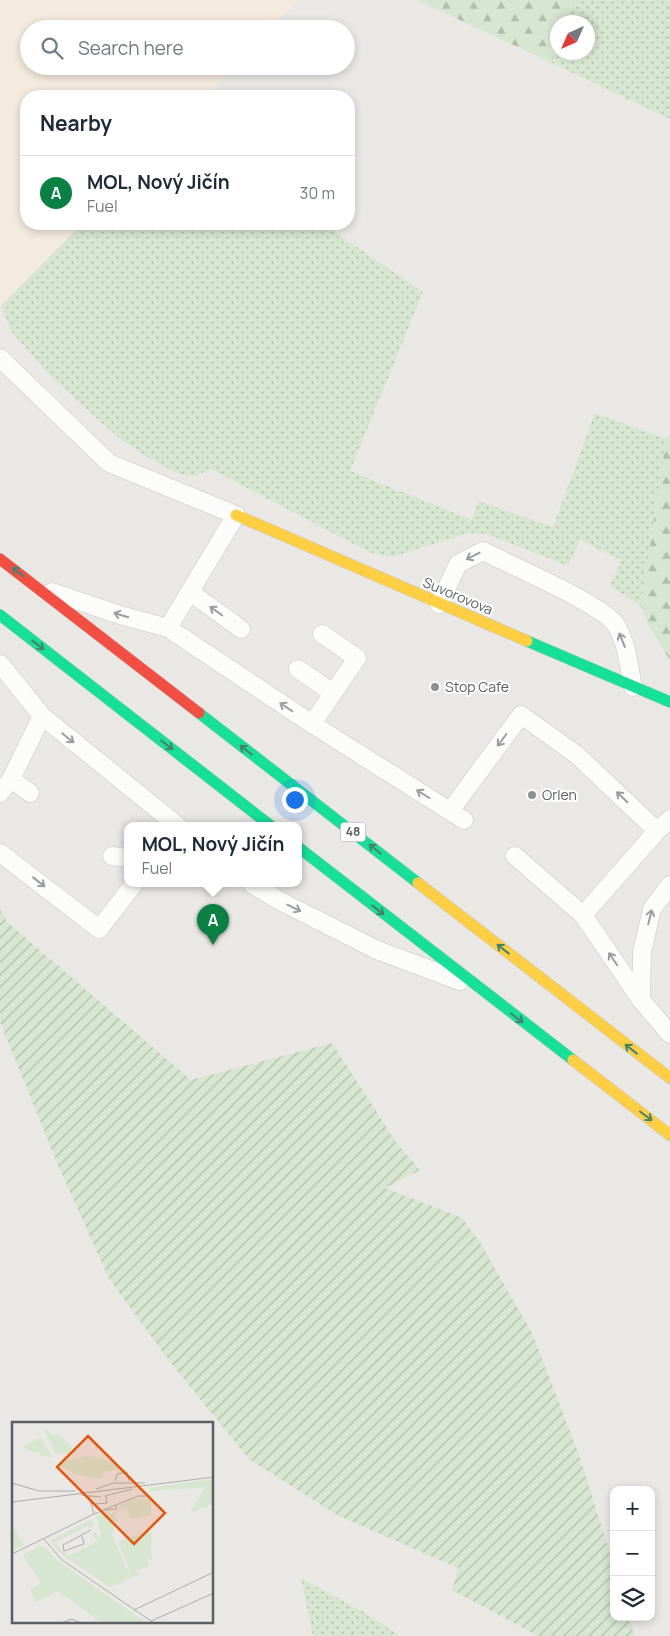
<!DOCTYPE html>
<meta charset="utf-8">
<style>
body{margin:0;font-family:Manrope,sans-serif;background:#f2f2f3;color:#1f2937}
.controls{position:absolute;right:15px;bottom:15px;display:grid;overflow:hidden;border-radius:10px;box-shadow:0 2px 8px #0003}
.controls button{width:45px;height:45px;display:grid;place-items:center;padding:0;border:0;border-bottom:1px solid #e0e1e3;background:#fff;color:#1f2937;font:25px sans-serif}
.compass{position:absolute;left:550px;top:15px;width:45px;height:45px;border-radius:50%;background:#fff;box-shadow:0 2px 8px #0003;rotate:225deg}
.you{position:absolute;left:294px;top:799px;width:18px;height:18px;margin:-12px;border:4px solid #fff;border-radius:50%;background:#1a73e8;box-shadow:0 0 0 8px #1a73e833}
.badge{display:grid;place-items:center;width:32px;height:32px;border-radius:50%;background:#0b8043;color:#fff;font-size:16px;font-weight:700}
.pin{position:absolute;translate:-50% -41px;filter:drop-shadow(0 1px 2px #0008)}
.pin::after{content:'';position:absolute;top:26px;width:18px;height:15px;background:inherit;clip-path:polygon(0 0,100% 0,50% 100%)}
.popup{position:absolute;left:124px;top:822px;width:178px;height:65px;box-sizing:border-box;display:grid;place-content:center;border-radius:10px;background:#fff;filter:drop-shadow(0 1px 4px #0005);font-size:16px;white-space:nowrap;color:#747a83}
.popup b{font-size:19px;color:#1f2937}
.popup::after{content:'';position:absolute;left:50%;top:100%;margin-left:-10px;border:10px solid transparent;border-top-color:#fff}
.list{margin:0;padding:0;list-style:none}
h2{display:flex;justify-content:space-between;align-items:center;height:65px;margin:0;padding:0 20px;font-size:21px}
h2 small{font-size:16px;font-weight:400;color:#747a83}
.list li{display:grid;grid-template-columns:32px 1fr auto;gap:15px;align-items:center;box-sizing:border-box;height:75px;padding:0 20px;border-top:1px solid #e0e1e3}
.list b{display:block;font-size:19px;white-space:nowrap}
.list p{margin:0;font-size:16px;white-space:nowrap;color:#747a83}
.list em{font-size:16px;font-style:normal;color:#747a83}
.icon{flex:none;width:28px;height:28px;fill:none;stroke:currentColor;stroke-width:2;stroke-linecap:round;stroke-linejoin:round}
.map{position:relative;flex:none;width:670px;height:1636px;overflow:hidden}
.search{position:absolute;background:#fff;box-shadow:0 2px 8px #0003;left:20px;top:20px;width:335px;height:55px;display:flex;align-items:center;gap:12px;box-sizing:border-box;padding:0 18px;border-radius:28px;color:#747a83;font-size:19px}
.panel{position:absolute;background:#fff;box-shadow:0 2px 8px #0003;left:20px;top:90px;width:335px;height:140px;border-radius:20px}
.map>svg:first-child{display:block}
.commercial{fill:#f4eadd}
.grass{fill:url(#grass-dots)}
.forest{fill:url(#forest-firs)}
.garden{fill:url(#garden-furrows)}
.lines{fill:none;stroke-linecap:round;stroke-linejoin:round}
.lane-casing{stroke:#c6c6c6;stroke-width:19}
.fast-casing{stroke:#c5c6c6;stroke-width:12}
.slow-casing{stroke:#c5c6c6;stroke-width:12}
.jam-casing{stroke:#c5c6c6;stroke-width:12}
.lane{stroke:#fcfcfb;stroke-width:18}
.fast{stroke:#16e098;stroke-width:11}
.slow{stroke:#ffcf43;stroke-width:11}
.jam{stroke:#f24e42;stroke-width:11}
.oneway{stroke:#9b9ea0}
.oneway2{stroke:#498070}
.poi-dot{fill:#8c9090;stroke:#fff;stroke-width:2}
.labels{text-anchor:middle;stroke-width:4;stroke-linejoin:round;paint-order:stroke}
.shield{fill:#fff;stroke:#8c9092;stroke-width:1}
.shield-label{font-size:12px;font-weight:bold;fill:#5a6063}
.street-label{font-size:14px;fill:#5a6063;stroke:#fff}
.poi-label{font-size:14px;fill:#5a6063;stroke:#fff;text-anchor:start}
.inset-road{fill:none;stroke:#acaead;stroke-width:1}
.view{fill:#e15910;fill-opacity:0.15;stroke:#e15910;stroke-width:2.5}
.inset-edge{fill:none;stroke:#5a6063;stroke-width:2.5}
</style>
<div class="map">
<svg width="670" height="1636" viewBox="0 0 670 1636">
<defs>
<pattern id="grass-dots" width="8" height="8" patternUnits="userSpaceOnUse" patternTransform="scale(1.25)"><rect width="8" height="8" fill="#d7e6d0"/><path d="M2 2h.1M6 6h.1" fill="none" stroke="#b1beac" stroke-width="1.8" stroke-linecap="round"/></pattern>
<pattern id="forest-firs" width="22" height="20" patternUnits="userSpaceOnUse" patternTransform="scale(1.25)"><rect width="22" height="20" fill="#d7e6d0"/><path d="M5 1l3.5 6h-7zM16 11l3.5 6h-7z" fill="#b1beac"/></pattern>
<pattern id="garden-furrows" width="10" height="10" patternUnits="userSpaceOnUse" patternTransform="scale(1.25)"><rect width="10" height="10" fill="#d7e6d0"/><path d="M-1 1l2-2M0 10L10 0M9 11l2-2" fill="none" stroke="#b1beac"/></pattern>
</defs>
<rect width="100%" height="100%" fill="#eae8e5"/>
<path class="commercial" d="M 0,0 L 298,0 L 270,29 L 29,29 L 29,66 L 234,66 L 206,96 L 26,96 L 26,224 L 82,224 L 0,307 Z"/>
<path class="grass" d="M 574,0 L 670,0 L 670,119 L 552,63 L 557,46 L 558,52 L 588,52 L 588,22 L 566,22 Z
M 82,224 L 323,224 L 423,292 L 350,471 L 472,520 L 478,501 L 553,527 L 595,413 L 666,439 L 641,606 L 610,586 L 621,560 L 580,540 L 568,566 L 487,534 L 469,533 L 392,557 L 369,552 L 211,469 L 194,476 L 177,473 L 150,459 L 119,438 L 93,415 L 47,372 L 11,331 L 1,306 Z
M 301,1578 L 369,1615 L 400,1636 L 313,1636 Z"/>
<path class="forest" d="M 417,0 L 574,0 L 566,22 L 558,22 L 557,46 L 552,63 Z
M 670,434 L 670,660 L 649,627 L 641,606 L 666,439 Z"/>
<path class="garden" d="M 0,909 L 7,922 L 191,1080 L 332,1043 L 398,1145 L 420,1170 L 385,1188 L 462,1218 L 479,1241 L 532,1333 L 579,1455 L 614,1566 L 614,1617 L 630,1617 L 634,1636 L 538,1636 L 452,1590 L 458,1568 L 337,1515 L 249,1459 L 170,1362 L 109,1279 L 57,1163 L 0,1022 Z"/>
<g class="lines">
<g class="lane-casing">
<path id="lane" d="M 0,358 L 109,463 L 236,515 L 168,628
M 52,592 L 120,615 L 168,628 L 312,724 L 464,820
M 190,592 L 241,629
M 439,604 L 458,564 L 483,551 C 508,564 604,605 616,625 C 627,644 629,666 633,687
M 0,664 L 42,716 L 178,826
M 298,669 L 333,693
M 312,724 L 357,658 L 322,634
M 11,779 L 30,793
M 0,793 L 11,779 L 42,716
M 450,811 L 521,715 L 577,755 L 657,831
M 0,853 L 99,929 L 134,884
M 112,856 L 128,858
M 515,856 L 583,915 L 641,1000 L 670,1034
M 252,884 L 278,900 L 377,950 L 460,981
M 583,915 L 657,831 L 670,819
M 641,1000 L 642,952 L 652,909 L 670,885"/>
</g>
<g class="fast-casing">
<path id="fast" d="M 0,615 L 271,826
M 527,641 L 670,702
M 199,713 L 418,883
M 298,847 L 573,1060"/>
</g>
<g class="slow-casing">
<path id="slow" d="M 236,515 L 527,641
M 418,883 L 670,1078
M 573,1060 L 670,1135"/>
</g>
<g class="jam-casing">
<path id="jam" d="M 0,559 L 199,713"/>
</g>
<use href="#lane" class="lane"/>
<use href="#fast" class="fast"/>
<use href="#slow" class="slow"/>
<use href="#jam" class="jam"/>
</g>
<defs><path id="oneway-shaft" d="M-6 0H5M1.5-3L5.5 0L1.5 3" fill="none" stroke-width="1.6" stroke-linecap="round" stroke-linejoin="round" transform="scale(1.25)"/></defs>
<g class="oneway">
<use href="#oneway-shaft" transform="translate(473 556) rotate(153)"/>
<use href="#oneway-shaft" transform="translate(216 611) rotate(-145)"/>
<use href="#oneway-shaft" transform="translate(121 615) rotate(-163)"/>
<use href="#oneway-shaft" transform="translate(622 640) rotate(-112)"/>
<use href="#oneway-shaft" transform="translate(286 707) rotate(-146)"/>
<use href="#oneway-shaft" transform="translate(68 738) rotate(39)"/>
<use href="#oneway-shaft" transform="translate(502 740) rotate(127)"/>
<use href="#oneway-shaft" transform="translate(423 794) rotate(-148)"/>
<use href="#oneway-shaft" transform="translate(622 797) rotate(-136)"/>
<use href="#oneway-shaft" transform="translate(39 882) rotate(38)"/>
<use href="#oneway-shaft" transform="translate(294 908) rotate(26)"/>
<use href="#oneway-shaft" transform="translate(650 917) rotate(-76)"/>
<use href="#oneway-shaft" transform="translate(613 959) rotate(-124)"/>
</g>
<g class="oneway2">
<use href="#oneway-shaft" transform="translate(18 572) rotate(-142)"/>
<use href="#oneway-shaft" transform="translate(38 645) rotate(38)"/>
<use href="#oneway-shaft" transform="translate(167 745) rotate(38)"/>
<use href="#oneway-shaft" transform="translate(246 750) rotate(-142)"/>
<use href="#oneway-shaft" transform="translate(375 849) rotate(-142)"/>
<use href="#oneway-shaft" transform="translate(378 910) rotate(38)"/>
<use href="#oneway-shaft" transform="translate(503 949) rotate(-142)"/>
<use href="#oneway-shaft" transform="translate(517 1018) rotate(37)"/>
<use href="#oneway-shaft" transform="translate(631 1049) rotate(-142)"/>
<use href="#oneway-shaft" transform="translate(646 1116) rotate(37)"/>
</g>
<g class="poi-dot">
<circle cx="435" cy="687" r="5"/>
<circle cx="532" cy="795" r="5"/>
</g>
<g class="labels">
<rect class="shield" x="340.5" y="822.5" width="25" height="19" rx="4"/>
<g class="shield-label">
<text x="353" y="836">48</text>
</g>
<g class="street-label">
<text transform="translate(458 596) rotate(23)" y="5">Suvorovova</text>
</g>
<g class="poi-label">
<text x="445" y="692">Stop Cafe</text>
<text x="542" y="800">Orlen</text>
</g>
</g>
<g transform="translate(12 1422)">
<rect width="201" height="201" fill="#eae8e5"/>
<path d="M 30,4 L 42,14 L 47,12 L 65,31 L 44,32 ZM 201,65 L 201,82 L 178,91 L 192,66 ZM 139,76 L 139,93 L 119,97 L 114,85 L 102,92 L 106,99 L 101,101 L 94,92 L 100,93 L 108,83 L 122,77 ZM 81,97 L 80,107 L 76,104 L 42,121 L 56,134 L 85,120 L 80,110 L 84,110 L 108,161 L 98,165 L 52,134 L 39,121 L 41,117 ZM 0,102 L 12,123 L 0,129 ZM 124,113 L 138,144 L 119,150 L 106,120 ZM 28,124 L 32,125 L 49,141 L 135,201 L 90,201 L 46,169 L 24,181 L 18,167 L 29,161 L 11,133 Z" fill="#d7e6d0"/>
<path d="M 201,57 L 201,65 L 138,69 L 136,66 ZM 89,91 L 94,92 L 101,101 L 102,108 L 99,111 L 116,149 L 129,151 L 108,161 L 86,122 L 89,112 L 84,95 ZM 139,108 L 140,139 L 135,137 L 124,113 Z" fill="#d7e6d0"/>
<path d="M 29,15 L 40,35 L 38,36 L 10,25 ZM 73,34 L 88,36 L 121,51 L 109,48 L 93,49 L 88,57 L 65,53 L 45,42 Z" fill="#d7e6d0"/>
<path class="inset-road" d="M 103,59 L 105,52 L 115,50 L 117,59M 0,61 L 27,69 L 63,69M 84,67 L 101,61 L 133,61M 69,73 L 89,75M 77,74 L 82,92M 93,74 L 120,67M 0,80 L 202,55M 83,82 L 95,81 L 94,74M 92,88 L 104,87 L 104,83M 70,114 L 72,122 L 52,129 L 51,123 L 79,108M 31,116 L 50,138 L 142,201M 0,132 L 82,92 L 126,74 L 138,74M 122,188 L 202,150M 139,199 L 202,171M 49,201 L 60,197 L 69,201"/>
<path class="view" d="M 76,14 L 153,91 L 122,122 L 45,45 Z"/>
<rect width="201" height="201" class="inset-edge"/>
</g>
</svg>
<div class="controls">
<button>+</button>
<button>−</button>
<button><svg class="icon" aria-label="layers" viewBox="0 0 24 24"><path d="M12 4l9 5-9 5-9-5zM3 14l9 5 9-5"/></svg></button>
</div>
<svg class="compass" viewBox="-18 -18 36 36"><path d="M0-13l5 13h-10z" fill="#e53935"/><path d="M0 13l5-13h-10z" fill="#747a83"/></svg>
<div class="you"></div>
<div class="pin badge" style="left:213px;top:945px">A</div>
<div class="popup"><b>MOL, Nový Jičín</b>Fuel</div>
<div class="search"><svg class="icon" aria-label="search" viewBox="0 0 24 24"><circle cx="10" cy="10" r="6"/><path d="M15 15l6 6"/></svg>Search here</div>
<section class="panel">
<h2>Nearby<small></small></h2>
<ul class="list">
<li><span class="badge">A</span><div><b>MOL, Nový Jičín</b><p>Fuel</p></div><em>30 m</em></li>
</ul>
</section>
</div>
